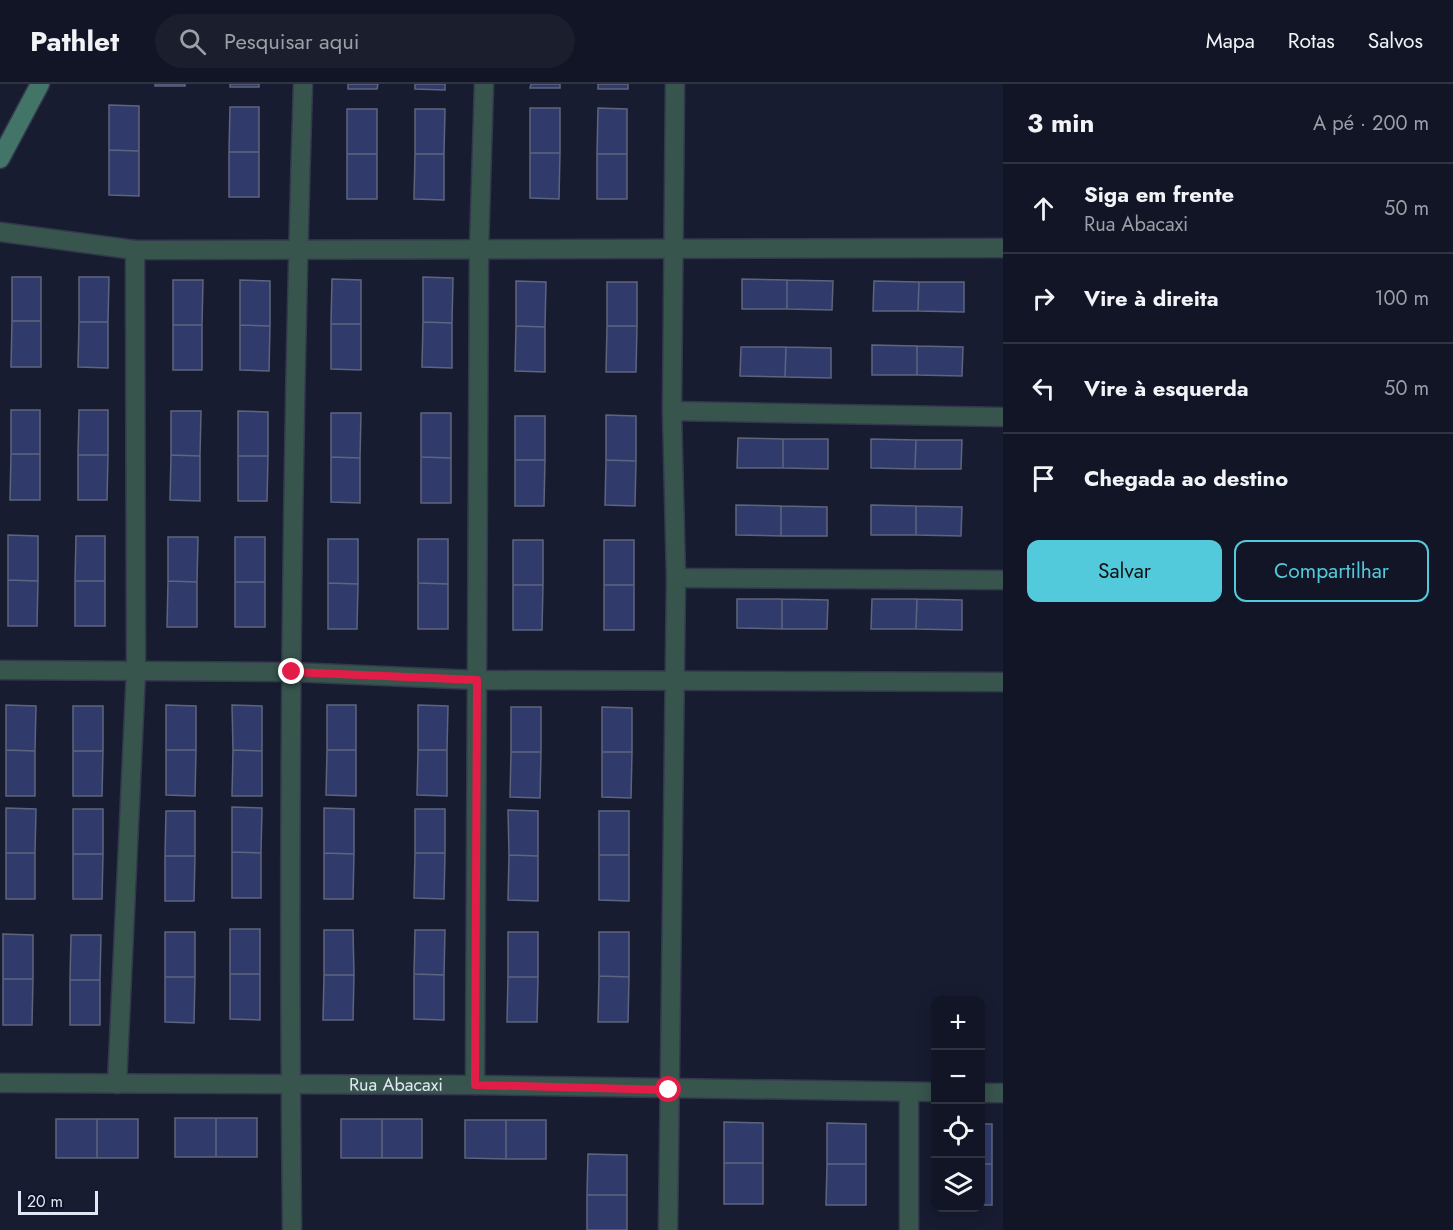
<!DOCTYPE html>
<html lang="pt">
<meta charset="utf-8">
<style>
body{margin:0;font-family:Jost,sans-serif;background:#1a1e2d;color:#f1f3f6}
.controls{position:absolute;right:18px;bottom:18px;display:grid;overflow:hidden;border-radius:12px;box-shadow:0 3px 15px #0003}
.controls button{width:54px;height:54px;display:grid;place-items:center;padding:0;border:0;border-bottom:2px solid #303442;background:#111525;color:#f1f3f6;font:30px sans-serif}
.scale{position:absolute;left:18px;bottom:15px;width:80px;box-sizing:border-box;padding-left:6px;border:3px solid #e2e7f5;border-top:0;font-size:16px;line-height:21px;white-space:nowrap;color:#e2e7f5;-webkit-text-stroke:4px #0f1327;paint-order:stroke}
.stop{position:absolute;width:18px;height:18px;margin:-14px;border:4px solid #e11d48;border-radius:50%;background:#fff}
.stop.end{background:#e11d48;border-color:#fff;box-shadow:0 2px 6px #0008}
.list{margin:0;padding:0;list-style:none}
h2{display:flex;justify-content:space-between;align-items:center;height:78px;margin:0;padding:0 24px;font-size:26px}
h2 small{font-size:20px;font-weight:400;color:#9c9fa7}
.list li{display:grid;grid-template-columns:39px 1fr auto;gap:18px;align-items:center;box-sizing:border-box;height:90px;padding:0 24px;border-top:2px solid #303442}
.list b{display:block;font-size:22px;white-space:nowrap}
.list p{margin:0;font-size:20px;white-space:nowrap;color:#9c9fa7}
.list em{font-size:20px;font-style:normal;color:#9c9fa7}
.actions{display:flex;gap:12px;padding:18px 24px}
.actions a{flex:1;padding:14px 0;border:2px solid #53cadc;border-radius:12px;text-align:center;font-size:21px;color:#53cadc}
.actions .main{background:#53cadc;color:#111}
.icon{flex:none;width:33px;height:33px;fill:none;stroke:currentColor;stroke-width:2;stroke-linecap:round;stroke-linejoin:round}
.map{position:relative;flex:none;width:1003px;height:1146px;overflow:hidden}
header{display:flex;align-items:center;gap:36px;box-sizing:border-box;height:84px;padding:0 30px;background:#111525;border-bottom:2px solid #303442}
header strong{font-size:28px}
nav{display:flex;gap:33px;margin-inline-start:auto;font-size:21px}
.search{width:420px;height:54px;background:#1a1e2d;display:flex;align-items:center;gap:15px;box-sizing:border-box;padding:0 21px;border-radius:33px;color:#9c9fa7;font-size:22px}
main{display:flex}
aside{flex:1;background:#111525}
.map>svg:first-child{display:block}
.building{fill:#303b6c;stroke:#5d647d;stroke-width:1.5}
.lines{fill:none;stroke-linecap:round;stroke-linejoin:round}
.street-casing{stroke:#33384c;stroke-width:21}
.secondary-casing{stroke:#33384c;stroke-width:21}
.street{stroke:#37554d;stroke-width:18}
.secondary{stroke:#427468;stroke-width:18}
.route{stroke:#e11d48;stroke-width:8}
.labels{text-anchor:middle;stroke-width:6;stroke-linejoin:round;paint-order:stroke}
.street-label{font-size:18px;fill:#e2e7f5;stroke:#0f1327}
</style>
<header>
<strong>Pathlet</strong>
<div class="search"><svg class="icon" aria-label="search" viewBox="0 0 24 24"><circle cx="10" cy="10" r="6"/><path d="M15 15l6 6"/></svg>Pesquisar aqui</div>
<nav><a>Mapa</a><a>Rotas</a><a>Salvos</a></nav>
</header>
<main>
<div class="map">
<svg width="1003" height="1146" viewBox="0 0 1003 1146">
<rect width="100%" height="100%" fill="#171c31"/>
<path class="building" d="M 155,0 L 185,0 L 185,2 L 155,2 Z
M 230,0 L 259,0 L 259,3 L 230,3 Z
M 348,0 L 378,0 L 377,5 L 348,5 Z
M 415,0 L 445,0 L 445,6 L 415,5 Z
M 531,0 L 560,0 L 560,4 L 530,4 Z
M 598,0 L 628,0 L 628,5 L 598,5 Z
M 109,21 L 139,22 L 139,67 L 109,66 Z
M 230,23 L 259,23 L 259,68 L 229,68 Z
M 530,24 L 560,24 L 560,69 L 530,69 Z
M 598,24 L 627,25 L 627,70 L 597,70 Z
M 347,25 L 377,25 L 377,70 L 347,70 Z
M 415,25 L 445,25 L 444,70 L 415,70 Z
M 109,66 L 139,67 L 139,112 L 109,111 Z
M 229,68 L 259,68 L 259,113 L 229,113 Z
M 530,69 L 560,69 L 559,115 L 530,114 Z
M 347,70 L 377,70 L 377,115 L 347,115 Z
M 415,70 L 444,70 L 444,116 L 414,115 Z
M 597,70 L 627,70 L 627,115 L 597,115 Z
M 12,193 L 41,193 L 41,237 L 12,237 Z
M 79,193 L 109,193 L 108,238 L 79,238 Z
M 423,193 L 453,194 L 452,239 L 423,238 Z
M 332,195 L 361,196 L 361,240 L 331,240 Z
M 742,195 L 787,196 L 787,225 L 742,225 Z
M 173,196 L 203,196 L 202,241 L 173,241 Z
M 240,196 L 270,197 L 270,242 L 240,241 Z
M 787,196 L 833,197 L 832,226 L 787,225 Z
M 516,197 L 546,198 L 545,243 L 516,242 Z
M 874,197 L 919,198 L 918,227 L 873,227 Z
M 607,198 L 637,198 L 637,242 L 607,242 Z
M 919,198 L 964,198 L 964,228 L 918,227 Z
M 12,237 L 41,237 L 41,283 L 11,283 Z
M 79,238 L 108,238 L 108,284 L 78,283 Z
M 423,238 L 452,239 L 452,284 L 422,283 Z
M 331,240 L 361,240 L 361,286 L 331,285 Z
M 173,241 L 202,241 L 202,286 L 173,286 Z
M 240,241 L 270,242 L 269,287 L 240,286 Z
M 516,242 L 545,243 L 545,288 L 515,287 Z
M 607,242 L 637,242 L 636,288 L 606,288 Z
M 872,261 L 917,262 L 917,291 L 872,291 Z
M 917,262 L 963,263 L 962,292 L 917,291 Z
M 741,263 L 786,263 L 785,293 L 740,292 Z
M 786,263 L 831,264 L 831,294 L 785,293 Z
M 11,326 L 40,326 L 40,370 L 11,370 Z
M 79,326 L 108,326 L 108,371 L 78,371 Z
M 171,327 L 201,327 L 200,372 L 171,371 Z
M 238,327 L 268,328 L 268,372 L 238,372 Z
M 331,329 L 361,329 L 360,374 L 331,373 Z
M 421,329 L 451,329 L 451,374 L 421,373 Z
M 606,331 L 636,332 L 636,377 L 606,376 Z
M 515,332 L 545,332 L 545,376 L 515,376 Z
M 738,354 L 783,355 L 783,384 L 737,384 Z
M 783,355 L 828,355 L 828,385 L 783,384 Z
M 871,355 L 916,356 L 915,385 L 871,384 Z
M 916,356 L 962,356 L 961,385 L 915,385 Z
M 11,370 L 40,370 L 40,416 L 10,416 Z
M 78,371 L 108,371 L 107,416 L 78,416 Z
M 171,371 L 200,372 L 200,417 L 170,416 Z
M 238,372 L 268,372 L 267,417 L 238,417 Z
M 331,373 L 360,374 L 360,419 L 331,418 Z
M 421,373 L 451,374 L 451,419 L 421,419 Z
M 515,376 L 545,376 L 544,422 L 515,422 Z
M 606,376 L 636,377 L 635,422 L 605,421 Z
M 736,421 L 781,422 L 781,452 L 736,451 Z
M 871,421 L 916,422 L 916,451 L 871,451 Z
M 781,422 L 827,423 L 827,452 L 781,452 Z
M 916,422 L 962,423 L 961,452 L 916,451 Z
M 8,451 L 38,452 L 38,497 L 8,496 Z
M 76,452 L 105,452 L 105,497 L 75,497 Z
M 168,453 L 198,453 L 197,498 L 168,497 Z
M 235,453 L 265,453 L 265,498 L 235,498 Z
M 328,455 L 358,455 L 358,500 L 328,499 Z
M 418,455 L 448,455 L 448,500 L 418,499 Z
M 513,456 L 543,456 L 543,501 L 513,501 Z
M 604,456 L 634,456 L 634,501 L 604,501 Z
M 8,496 L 38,497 L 37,542 L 8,542 Z
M 75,497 L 105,497 L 105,542 L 75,542 Z
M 168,497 L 197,498 L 197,543 L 167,543 Z
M 235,498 L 265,498 L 265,543 L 235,543 Z
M 328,499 L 358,500 L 357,545 L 328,545 Z
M 418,499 L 448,500 L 448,545 L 418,545 Z
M 513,501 L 543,501 L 542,546 L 513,546 Z
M 604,501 L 634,501 L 634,546 L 604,546 Z
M 737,515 L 782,515 L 782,545 L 737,544 Z
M 782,515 L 828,516 L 827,545 L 782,545 Z
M 872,515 L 917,515 L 916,545 L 871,545 Z
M 917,515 L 962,516 L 962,546 L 916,545 Z
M 6,621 L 36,622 L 35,667 L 6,666 Z
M 166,621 L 196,622 L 196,666 L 166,666 Z
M 232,621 L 262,622 L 262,667 L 233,666 Z
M 327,621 L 356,621 L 356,666 L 327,666 Z
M 418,621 L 448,622 L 447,666 L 418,666 Z
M 73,622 L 103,622 L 103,667 L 73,667 Z
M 511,623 L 541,623 L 541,668 L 511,668 Z
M 602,623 L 632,624 L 632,668 L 602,668 Z
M 6,666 L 35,667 L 35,712 L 6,712 Z
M 166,666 L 196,666 L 195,712 L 166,711 Z
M 233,666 L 262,667 L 262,712 L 232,712 Z
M 327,666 L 356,666 L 356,712 L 326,711 Z
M 418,666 L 447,666 L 447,712 L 417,711 Z
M 73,667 L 103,667 L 102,712 L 73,712 Z
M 511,668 L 541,668 L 540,714 L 510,713 Z
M 602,668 L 632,668 L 631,714 L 602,713 Z
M 232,723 L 262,724 L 261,769 L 232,768 Z
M 6,724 L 36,725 L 35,769 L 6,769 Z
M 324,724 L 354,725 L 354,770 L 324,769 Z
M 73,725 L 103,725 L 103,770 L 73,770 Z
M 415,725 L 445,725 L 445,769 L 415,769 Z
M 508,726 L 538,727 L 538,772 L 509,771 Z
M 166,727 L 195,727 L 195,772 L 165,772 Z
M 599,727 L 629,727 L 629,771 L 599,771 Z
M 232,768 L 261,769 L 261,814 L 232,814 Z
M 6,769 L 35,769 L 35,815 L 6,815 Z
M 324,769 L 354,770 L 353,815 L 324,815 Z
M 415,769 L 445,769 L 444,815 L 414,814 Z
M 73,770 L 103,770 L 102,815 L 73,815 Z
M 509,771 L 538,772 L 538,817 L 508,816 Z
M 599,771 L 629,771 L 629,817 L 599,816 Z
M 165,772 L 195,772 L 194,817 L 165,817 Z
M 230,845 L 260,845 L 260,890 L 230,890 Z
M 324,846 L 353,846 L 354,891 L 324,891 Z
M 415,846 L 445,846 L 444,891 L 414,890 Z
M 165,848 L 195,848 L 195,893 L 165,893 Z
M 508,848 L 538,848 L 538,893 L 508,893 Z
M 599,848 L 629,848 L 629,893 L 599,892 Z
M 3,850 L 33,851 L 33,895 L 3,895 Z
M 71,851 L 101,851 L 100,896 L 70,896 Z
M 230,890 L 260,890 L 260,936 L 230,935 Z
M 414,890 L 444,891 L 444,936 L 414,935 Z
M 324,891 L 354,891 L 353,936 L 323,936 Z
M 599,892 L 629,893 L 628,938 L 598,938 Z
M 165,893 L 195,893 L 194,939 L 165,938 Z
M 508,893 L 538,893 L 537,938 L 507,938 Z
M 3,895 L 33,895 L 32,941 L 3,941 Z
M 70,896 L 100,896 L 100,941 L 70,941 Z
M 175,1034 L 216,1034 L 216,1073 L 175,1073 Z
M 216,1034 L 257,1034 L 257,1073 L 216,1073 Z
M 56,1035 L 97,1035 L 97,1074 L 56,1074 Z
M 97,1035 L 138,1035 L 138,1074 L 97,1074 Z
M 341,1035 L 382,1035 L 382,1074 L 341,1074 Z
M 382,1035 L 422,1035 L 422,1074 L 382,1074 Z
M 465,1036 L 506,1036 L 506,1075 L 465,1074 Z
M 506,1036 L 546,1036 L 546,1075 L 506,1075 Z
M 724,1038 L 763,1039 L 763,1079 L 724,1079 Z
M 827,1039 L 866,1040 L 866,1080 L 827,1080 Z
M 980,1040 L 992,1040 L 992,1080 L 980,1080 Z
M 588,1070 L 627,1071 L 627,1111 L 587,1111 Z
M 724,1079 L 763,1079 L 763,1120 L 724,1120 Z
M 827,1080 L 866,1080 L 866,1121 L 826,1121 Z
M 980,1080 L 992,1080 L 992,1121 L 980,1121 Z
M 587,1111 L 627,1111 L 627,1146 L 587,1146 Z"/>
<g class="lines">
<g class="street-casing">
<g id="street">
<path d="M 0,148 L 135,166 L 1003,164"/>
<path d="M 672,327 L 1003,333"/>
<path d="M 676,494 L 1003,496"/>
<path d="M 0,586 L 292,588 L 477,596 L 1003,598"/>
<path id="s1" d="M 0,999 L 475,1001 L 936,1008"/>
<path d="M 117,1000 L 136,587 L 135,166"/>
<path d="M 475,1001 L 479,165 L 484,0"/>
<path d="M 980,1009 L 1003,1009"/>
<path d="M 292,1146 C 288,764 291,382 303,0"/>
<path d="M 668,1146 L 676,494 L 672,327 L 675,0"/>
<path d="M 909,1146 L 909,1008"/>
</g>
</g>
<g class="secondary-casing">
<path id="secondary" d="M 0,75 L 40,0"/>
</g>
<use href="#street" class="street"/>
<use href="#secondary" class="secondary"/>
</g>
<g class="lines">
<path class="route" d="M 292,588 L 477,596 L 475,1001 L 669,1006"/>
</g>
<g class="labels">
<g class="street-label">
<text dy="6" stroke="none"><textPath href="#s1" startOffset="396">Rua Abacaxi</textPath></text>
</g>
</g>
</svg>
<div class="controls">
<button>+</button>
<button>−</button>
<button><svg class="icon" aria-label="locate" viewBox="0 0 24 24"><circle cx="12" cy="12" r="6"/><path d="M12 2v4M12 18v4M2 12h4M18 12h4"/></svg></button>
<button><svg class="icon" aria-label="layers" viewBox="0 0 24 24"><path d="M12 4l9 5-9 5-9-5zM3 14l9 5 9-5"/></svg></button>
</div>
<div class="scale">20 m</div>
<div class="stop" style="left:669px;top:1006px"></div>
<div class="stop end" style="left:292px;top:588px"></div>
</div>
<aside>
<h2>3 min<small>A pé · 200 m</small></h2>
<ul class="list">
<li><svg class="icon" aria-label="ahead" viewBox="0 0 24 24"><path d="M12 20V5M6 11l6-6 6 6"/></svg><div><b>Siga em frente</b><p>Rua Abacaxi</p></div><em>50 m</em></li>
<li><svg class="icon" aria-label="right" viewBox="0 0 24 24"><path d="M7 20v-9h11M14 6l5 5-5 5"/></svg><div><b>Vire à direita</b></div><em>100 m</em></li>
<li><svg class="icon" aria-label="left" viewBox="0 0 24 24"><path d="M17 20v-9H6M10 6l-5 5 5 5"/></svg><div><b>Vire à esquerda</b></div><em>50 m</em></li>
<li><svg class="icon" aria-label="arrive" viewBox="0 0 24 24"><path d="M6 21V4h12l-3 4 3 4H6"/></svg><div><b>Chegada ao destino</b></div></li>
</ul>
<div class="actions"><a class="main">Salvar</a><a>Compartilhar</a></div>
</aside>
</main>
